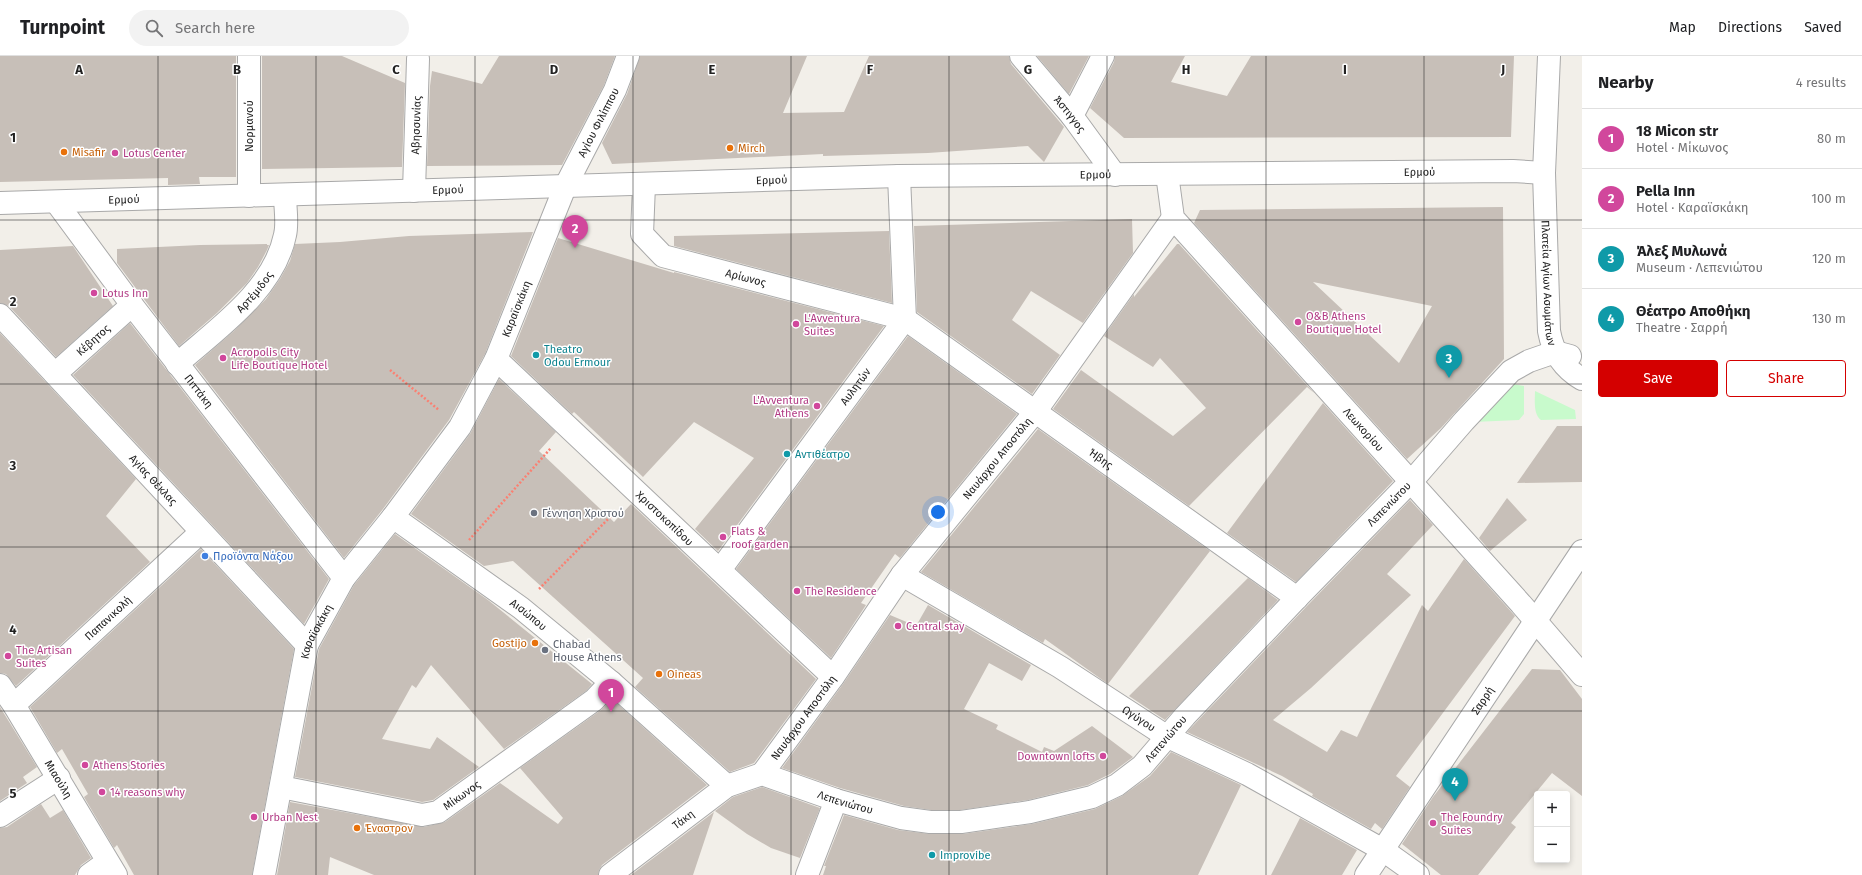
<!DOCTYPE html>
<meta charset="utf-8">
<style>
body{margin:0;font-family:"Fira Sans",sans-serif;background:#f2f2f2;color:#202124}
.controls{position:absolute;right:12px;bottom:12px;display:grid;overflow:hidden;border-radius:4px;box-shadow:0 2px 6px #0003}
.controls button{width:36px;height:36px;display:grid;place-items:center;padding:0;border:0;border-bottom:1px solid #e0e0e0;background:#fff;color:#202124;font:20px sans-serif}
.you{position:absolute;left:938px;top:456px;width:14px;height:14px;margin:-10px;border:3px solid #fff;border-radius:50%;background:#1a73e8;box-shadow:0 0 0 6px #1a73e833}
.badge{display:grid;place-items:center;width:26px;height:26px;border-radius:50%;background:#d40000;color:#fff;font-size:13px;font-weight:700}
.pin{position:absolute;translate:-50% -33px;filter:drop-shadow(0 1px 2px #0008)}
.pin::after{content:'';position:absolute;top:21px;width:14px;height:12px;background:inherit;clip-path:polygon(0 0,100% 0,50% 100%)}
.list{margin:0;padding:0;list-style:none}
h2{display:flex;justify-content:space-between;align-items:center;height:52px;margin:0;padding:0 16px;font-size:17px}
h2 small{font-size:13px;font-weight:400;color:#757577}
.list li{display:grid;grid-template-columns:26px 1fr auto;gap:12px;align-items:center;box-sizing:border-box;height:60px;padding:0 16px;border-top:1px solid #e0e0e0}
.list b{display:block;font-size:15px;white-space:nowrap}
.list p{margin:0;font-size:13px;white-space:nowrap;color:#757577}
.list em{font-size:13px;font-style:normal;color:#757577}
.actions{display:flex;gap:8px;padding:12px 16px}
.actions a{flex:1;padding:9px 0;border:1px solid #d40000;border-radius:4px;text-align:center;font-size:14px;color:#d40000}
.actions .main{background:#d40000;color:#fff}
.icon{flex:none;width:22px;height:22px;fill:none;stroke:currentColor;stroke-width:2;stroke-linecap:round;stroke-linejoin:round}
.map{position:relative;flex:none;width:1582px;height:819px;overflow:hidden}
header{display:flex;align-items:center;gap:24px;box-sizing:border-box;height:56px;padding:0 20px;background:#fff;border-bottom:1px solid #e0e0e0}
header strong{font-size:19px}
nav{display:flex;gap:22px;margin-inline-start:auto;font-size:14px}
.search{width:280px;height:36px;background:#f2f2f2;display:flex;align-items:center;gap:10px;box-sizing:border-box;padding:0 14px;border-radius:22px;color:#757577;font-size:15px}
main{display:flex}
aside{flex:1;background:#fff}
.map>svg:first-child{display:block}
.park{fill:#c8facc}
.building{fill:#c7bfb8;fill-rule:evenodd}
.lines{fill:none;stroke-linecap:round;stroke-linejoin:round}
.minor-casing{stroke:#a9a9a9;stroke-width:24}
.path{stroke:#fa8072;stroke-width:2.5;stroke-dasharray:2 2;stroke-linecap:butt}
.minor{stroke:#fff;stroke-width:22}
.grid{fill:none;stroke:#222;stroke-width:1;stroke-opacity:0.55}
.food-dot{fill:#e8710a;stroke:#fff;stroke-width:1.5}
.hotel-dot{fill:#d1479c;stroke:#fff;stroke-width:1.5}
.culture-dot{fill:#0f9aa8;stroke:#fff;stroke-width:1.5}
.worship-dot{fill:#6b7280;stroke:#fff;stroke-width:1.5}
.shop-dot{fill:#3f7fe0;stroke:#fff;stroke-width:1.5}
.labels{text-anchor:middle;stroke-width:3;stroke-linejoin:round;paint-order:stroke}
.street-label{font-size:11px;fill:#222;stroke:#fff}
.food-label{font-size:11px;fill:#c56008;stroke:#fff;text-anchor:start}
.hotel-label{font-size:11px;fill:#b23c85;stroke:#fff;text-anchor:start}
.culture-label{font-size:11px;fill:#0d838f;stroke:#fff;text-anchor:start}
.worship-label{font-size:11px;fill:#5b616d;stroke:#fff;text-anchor:start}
.shop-label{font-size:11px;fill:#366cbe;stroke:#fff;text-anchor:start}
.grid-label{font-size:13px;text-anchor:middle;font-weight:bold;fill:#222;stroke:#fff;stroke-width:3;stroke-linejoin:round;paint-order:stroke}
</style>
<header>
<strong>Turnpoint</strong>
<div class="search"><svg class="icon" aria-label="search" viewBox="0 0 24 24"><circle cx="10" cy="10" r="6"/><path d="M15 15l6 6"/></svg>Search here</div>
<nav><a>Map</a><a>Directions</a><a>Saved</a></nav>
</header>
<main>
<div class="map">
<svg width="1582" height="819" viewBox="0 0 1582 819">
<rect width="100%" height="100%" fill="#f2efe9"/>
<path class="park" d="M 1512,328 L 1524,330 L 1524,358 L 1519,364 L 1473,366 Z
M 1535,335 L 1575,354 L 1576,363 L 1541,364 C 1533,358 1535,344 1535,335 Z"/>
<path class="building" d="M 0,0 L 236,0 L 236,121 L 199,121 L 200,128 L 168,129 L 168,122 L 0,126 Z
M 262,0 L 342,0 L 405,27 L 402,111 L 262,113 Z
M 499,0 L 615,0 L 604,29 L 562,109 L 427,110 L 430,30 L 432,15 L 482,28 Z
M 640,0 L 807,0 L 783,57 L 844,56 L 869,0 L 1009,0 L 1011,8 L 1064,71 L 1044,106 L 1028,90 L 928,97 L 823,100 L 823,98 L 612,108 L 602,87 L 627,38 Z
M 1037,0 L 1089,0 L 1069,38 Z
M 1115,0 L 1185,0 L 1171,26 L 1227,40 L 1251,0 L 1514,0 L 1511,81 L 1124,82 L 1090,52 L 1114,6 Z
M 1503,151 L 1504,303 L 1441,372 L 1407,403 L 1194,167 L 1200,154 ZM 1313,226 L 1432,250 L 1399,307 Z
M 1132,163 L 1133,197 L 1083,267 L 1031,235 L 1012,264 L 1060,299 L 1032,338 L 917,256 L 914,170 Z
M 889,175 L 892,247 L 674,190 L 674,180 Z
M 533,176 L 485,298 L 449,364 L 383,453 L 344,502 L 195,309 L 234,275 L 266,243 L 280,223 L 290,205 L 295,188 L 340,186 L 409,180 Z
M 558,182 L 674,217 L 674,216 L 884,270 L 718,495 L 695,473 L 754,402 L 694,366 L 643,421 L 574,356 L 572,358 L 511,300 Z
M 267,188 L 267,189 L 269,189 L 267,194 L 258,211 L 247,227 L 217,257 L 179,290 L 117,207 L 117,193 L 200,189 Z
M 1177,188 L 1179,188 L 1314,337 L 1307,331 L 1189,450 L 1053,353 L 1081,314 L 1173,380 L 1206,352 L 1160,302 L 1153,311 L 1104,280 L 1134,238 L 1134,241 Z
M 73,190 L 113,250 L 56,301 L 9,250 L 0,247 L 0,194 Z
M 130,267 L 329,523 L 304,568 L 73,319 Z
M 0,277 L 136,423 L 106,460 L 150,506 L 16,630 L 6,618 L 0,617 Z
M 908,280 L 1017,358 L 900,502 L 895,498 L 861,547 L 866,549 L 831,602 L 736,513 Z
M 499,323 L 556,376 L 539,395 L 614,466 L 631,448 L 816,623 L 754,707 L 730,716 L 635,631 L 643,622 L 513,505 L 484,510 L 411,458 L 470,378 Z
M 1323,347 L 1393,425 L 1296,526 L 1227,477 Z
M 1557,370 L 1582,370 L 1582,426 L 1517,427 Z
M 1038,373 L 1210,495 L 1108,628 L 1045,583 L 1043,587 L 921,516 Z
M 1507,442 L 1527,464 L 1490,495 L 1479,482 Z
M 1410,444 L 1433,469 L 1387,518 L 1411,539 L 1311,632 L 1273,664 L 1327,696 L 1341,674 L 1357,681 L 1422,549 L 1428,555 L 1464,503 L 1515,560 L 1396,720 L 1410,731 L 1382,773 L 1375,767 L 1371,773 L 1312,740 L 1313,738 L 1282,720 L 1187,676 L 1306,551 Z
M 395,478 L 488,544 L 592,628 L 586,635 L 504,693 L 431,609 L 416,632 L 412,629 L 382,683 L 430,693 L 437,681 L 479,711 L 433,744 L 422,746 L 295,721 L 319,593 L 354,529 Z
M 201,493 L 294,593 L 252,819 L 134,819 L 117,789 L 114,792 L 84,741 L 88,738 L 62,693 L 57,697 L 30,651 Z
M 1248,522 L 1278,544 L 1165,664 L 1129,640 Z
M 928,549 L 1031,609 L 1022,625 L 989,607 L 964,653 L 998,669 L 996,673 L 1042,696 L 1044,691 L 1054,695 L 1092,670 L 1133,701 L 1110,718 L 1088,729 L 1028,744 L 960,754 L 931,754 L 904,750 L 840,732 L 782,712 L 843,628 L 890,559 L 916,570 Z
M 1532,613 L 1560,614 L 1582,643 L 1582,740 L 1552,717 L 1511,767 L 1516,771 L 1478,819 L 1441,819 L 1402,788 L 1433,741 Z
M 612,643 L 707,729 L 602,809 L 599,814 L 598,819 L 374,819 L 330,801 L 328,819 L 277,819 L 290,746 L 424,771 L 445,766 L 500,727 L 558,768 L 563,762 L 520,712 L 601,654 Z
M 0,651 L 37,711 L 23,721 L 27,727 L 0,745 Z
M 1171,696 L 1241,729 L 1198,819 L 823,819 L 826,810 L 824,810 L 844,759 L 898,774 L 930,778 L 963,778 L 1032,768 L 1095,753 L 1122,740 L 1150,720 Z
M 762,731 L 820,752 L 800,802 L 771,792 L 747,778 L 715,755 L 733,741 Z
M 41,748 L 50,762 L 63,754 L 91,802 L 81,809 L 75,819 L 0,819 L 0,772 L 7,771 Z
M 714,756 L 693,819 L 631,819 Z
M 1300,762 L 1357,794 L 1342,819 L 1271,819 Z"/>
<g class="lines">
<g class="minor-casing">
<g id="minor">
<path id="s1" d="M 1021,0 L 1072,60 L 1115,119"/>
<path id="s2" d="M 1549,0 L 1544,117 L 1549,275 C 1553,297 1563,312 1582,323"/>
<path d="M 1072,60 L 1103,0"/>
<path id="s3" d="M 1167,118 L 1173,162 L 1521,548 L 1582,619"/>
<path id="s4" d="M 644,129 L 642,178 L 663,200 L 905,263 L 1297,542"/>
<path id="s5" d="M 414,135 L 418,3"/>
<path d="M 249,140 L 249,0"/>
<path id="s6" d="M 56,146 L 132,249 L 344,522"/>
<path id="s7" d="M 0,147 L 899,120 L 1513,115 L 1544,117"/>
<path id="s8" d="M 0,259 L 307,589"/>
<path id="s9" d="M 496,303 L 833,621"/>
<path id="s10" d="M 177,308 C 217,273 274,234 285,179 C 288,167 285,152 285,139"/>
<path id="s11" d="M 55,318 L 132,249"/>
<path id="s12" d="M 393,461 L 521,552 L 611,626 L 727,730"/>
<path id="s13" d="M 720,514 L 905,263 L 899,120"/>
<path id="s14" d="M 902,519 L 1060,611 L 1166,680 L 1247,718 L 1383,794 L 1418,819"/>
<path id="s15" d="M 0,629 L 14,649 L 116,819"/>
<path id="s16" d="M 14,649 L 201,476"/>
<path id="s17" d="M 762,718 L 836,744 L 901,762 L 930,766 L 961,766 L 1030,756 L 1092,741 L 1117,729 L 1142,710 L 1185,660 L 1297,542 L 1418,418 L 1464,365 L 1511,315 L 1529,305 L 1555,296 L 1570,300"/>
<path id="s18" d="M 762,718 L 833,621 L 902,519 L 1035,356 L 1173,162"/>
<path id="s19" d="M 281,731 L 422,759 L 438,756 L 594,644 L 611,626"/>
<path d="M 0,760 L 59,722"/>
<path d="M 89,819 L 107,806"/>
<path id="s20" d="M 264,819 L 307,589 L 344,522 L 393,461 L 460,371 L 496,303 L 565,131 L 615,34 L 628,0"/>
<path id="s21" d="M 610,819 L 727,730 L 762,718"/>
<path d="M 807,819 L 836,744"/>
<path id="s22" d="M 1366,819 L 1582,495"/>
</g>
</g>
<path class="path" d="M 390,314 L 439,354
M 469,484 L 551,392
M 539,533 L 617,454"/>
<use href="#minor" class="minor"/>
</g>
<path class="grid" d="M 158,0 L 158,819M 316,0 L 316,819M 475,0 L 475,819M 633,0 L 633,819M 791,0 L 791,819M 949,0 L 949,819M 1107,0 L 1107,819M 1266,0 L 1266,819M 1424,0 L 1424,819M 0,164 L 1582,164M 0,328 L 1582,328M 0,491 L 1582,491M 0,655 L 1582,655"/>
<g class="food-dot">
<circle cx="730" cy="92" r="4"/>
<circle cx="64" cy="96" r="4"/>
<circle cx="535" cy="587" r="4"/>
<circle cx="659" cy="618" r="4"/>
<circle cx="357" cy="772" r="4"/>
</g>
<g class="hotel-dot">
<circle cx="115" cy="97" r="4"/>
<circle cx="94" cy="237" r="4"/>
<circle cx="1298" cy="266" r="4"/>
<circle cx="796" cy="268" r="4"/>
<circle cx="223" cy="302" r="4"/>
<circle cx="817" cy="350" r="4"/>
<circle cx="723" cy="481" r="4"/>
<circle cx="797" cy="535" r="4"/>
<circle cx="898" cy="570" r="4"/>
<circle cx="8" cy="600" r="4"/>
<circle cx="1103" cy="700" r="4"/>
<circle cx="85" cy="709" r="4"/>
<circle cx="102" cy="736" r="4"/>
<circle cx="254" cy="761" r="4"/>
<circle cx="1433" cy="767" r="4"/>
</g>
<g class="culture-dot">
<circle cx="536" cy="299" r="4"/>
<circle cx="787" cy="398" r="4"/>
<circle cx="932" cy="799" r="4"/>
</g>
<g class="worship-dot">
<circle cx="534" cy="457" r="4"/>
<circle cx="545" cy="594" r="4"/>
</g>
<circle class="shop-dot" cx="205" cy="500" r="4"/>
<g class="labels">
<g class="street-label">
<text dy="4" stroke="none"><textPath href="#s1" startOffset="76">Άστιγγος</textPath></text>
<text dy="4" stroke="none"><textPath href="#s20" startOffset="836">Αγίου Φιλίππου</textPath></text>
<text dy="4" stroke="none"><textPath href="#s5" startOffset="66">Αβησσυνίας</textPath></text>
<text transform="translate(249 70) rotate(-90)" y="4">Νορμανού</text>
<text dy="4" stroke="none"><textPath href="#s7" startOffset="1420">Ερμού</textPath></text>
<text dy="4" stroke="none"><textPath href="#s7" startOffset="1096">Ερμού</textPath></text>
<text dy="4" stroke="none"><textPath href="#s7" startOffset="772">Ερμού</textPath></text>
<text dy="4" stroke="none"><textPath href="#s7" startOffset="448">Ερμού</textPath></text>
<text dy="4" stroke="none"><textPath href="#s7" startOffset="124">Ερμού</textPath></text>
<text dy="4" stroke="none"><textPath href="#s4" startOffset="165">Αρίωνος</textPath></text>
<text dy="4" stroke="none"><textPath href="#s2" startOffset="227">Πλατεία Αγίων Ασωμάτων</textPath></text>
<text dy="4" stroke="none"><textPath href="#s10" startOffset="106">Αρτέμιδος</textPath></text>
<text dy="4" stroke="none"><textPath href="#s20" startOffset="632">Καραϊσκάκη</textPath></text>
<text dy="4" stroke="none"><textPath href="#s11" startOffset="51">Κέβητος</textPath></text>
<text dy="4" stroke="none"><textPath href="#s13" startOffset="228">Αυλητών</textPath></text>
<text dy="4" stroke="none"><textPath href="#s6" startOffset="237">Πιττάκη</textPath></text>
<text dy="4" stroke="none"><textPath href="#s3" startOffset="329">Λεωκορίου</textPath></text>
<text dy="4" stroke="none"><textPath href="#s18" startOffset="394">Ναυάρχου Αποστόλη</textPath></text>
<text dy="4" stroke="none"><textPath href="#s4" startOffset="570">Ήβης</textPath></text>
<text dy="4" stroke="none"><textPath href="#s8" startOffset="225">Αγίας Θέκλας</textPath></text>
<text dy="4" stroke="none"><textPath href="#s17" startOffset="759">Λεπενιώτου</textPath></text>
<text dy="4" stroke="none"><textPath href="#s9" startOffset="232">Χριστοκοπίδου</textPath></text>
<text dy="4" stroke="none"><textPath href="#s12" startOffset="167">Αισώπου</textPath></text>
<text dy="4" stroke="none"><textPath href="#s16" startOffset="128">Παπανικολή</textPath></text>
<text dy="4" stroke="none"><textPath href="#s20" startOffset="250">Καραϊσκάκη</textPath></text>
<text dy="4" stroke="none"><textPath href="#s22" startOffset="210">Σαρρή</textPath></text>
<text dy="4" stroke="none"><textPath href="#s18" startOffset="70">Ναυάρχου Αποστόλη</textPath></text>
<text dy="4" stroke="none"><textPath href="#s14" startOffset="277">Ωγύγου</textPath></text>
<text dy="4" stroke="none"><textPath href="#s17" startOffset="435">Λεπενιώτου</textPath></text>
<text dy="4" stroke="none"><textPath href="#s15" startOffset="111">Μιαούλη</textPath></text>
<text dy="4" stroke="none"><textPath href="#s19" startOffset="189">Μίκωνος</textPath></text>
<text dy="4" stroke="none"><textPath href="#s17" startOffset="88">Λεπενιώτου</textPath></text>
<text dy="4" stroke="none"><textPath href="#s21" startOffset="92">Τάκη</textPath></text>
</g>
<g class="food-label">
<text x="738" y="96">Mirch</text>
<text x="72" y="100">Misafir</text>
<text x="527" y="591" text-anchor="end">Gostijo</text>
<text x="667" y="622">Oineas</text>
<text x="365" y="776">Έναστρον</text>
</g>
<g class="hotel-label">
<text x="123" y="101">Lotus Center</text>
<text x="102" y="241">Lotus Inn</text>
<text x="1306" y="264">O&amp;B Athens<tspan x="1306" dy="13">Boutique Hotel</tspan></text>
<text x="804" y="266">L'Avventura<tspan x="804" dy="13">Suites</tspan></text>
<text x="231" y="300">Acropolis City<tspan x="231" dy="13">Life Boutique Hotel</tspan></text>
<text x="809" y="348" text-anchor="end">L'Avventura<tspan x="809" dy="13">Athens</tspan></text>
<text x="731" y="479">Flats &amp;<tspan x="731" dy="13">roof garden</tspan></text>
<text x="805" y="539">The Residence</text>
<text x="906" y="574">Central stay</text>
<text x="16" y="598">The Artisan<tspan x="16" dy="13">Suites</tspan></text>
<text x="1095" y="704" text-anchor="end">Downtown lofts</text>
<text x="93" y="713">Athens Stories</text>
<text x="110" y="740">14 reasons why</text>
<text x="262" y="765">Urban Nest</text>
<text x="1441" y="765">The Foundry<tspan x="1441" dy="13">Suites</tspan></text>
</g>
<g class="culture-label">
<text x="544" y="297">Theatro<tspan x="544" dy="13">Odou Ermour</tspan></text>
<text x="795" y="402">Αντιθέατρο</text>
<text x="940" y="803">Improvibe</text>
</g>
<g class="worship-label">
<text x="542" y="461">Γέννηση Χριστού</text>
<text x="553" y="592">Chabad<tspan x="553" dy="13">House Athens</tspan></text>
</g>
<g class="shop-label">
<text x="213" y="504">Προϊόντα Νάξου</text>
</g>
</g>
<g class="grid-label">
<text x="79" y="18">A</text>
<text x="237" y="18">B</text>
<text x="396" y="18">C</text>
<text x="554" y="18">D</text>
<text x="712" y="18">E</text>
<text x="870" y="18">F</text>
<text x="1028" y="18">G</text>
<text x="1186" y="18">H</text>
<text x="1345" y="18">I</text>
<text x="1503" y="18">J</text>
<text x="13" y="86">1</text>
<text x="13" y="250">2</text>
<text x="13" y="414">3</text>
<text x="13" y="578">4</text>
<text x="13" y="742">5</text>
</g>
</svg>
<div class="controls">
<button>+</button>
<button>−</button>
</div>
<div class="you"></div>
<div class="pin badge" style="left:611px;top:656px;background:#d1479c">1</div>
<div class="pin badge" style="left:575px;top:192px;background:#d1479c">2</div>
<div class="pin badge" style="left:1449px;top:322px;background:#0f9aa8">3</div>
<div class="pin badge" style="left:1455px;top:745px;background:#0f9aa8">4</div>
</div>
<aside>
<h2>Nearby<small>4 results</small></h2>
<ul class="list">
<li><span class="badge" style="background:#d1479c">1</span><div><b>18 Micon str</b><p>Hotel · Μίκωνος</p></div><em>80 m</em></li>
<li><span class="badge" style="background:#d1479c">2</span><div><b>Pella Inn</b><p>Hotel · Καραϊσκάκη</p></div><em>100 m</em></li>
<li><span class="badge" style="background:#0f9aa8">3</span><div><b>Άλεξ Μυλωνά</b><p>Museum · Λεπενιώτου</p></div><em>120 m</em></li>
<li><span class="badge" style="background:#0f9aa8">4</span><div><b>Θέατρο Αποθήκη</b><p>Theatre · Σαρρή</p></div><em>130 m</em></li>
</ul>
<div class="actions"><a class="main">Save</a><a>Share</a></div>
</aside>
</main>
